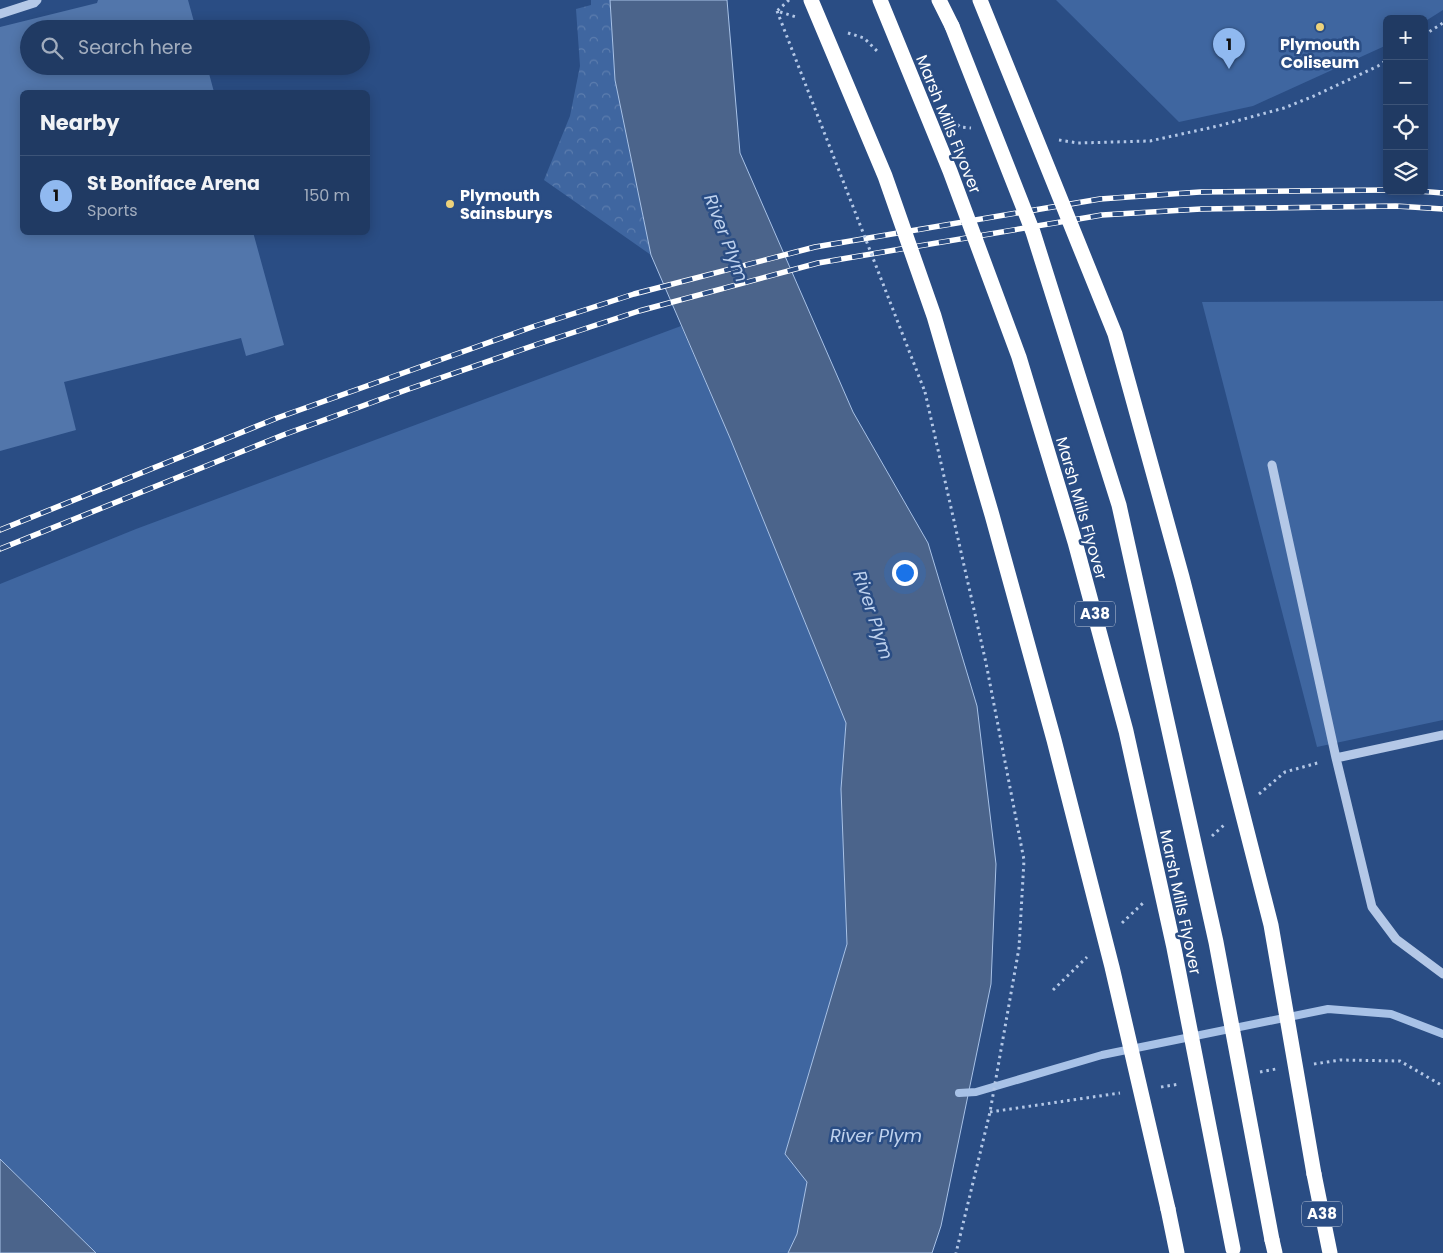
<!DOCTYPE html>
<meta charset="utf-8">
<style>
body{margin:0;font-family:Poppins,sans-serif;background:#284169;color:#f1f3f6}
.controls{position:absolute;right:15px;top:15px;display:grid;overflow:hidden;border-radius:8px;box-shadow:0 2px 12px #0003}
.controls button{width:45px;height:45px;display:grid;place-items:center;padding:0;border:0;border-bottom:1px solid #3d5478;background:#203a63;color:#f1f3f6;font:25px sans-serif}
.you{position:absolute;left:904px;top:572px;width:18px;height:18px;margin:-12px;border:4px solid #fff;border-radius:50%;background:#1a73e8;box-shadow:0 0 0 8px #1a73e833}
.badge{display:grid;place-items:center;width:32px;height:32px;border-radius:50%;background:#90b9f0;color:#111;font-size:16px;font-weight:700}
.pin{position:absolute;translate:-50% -41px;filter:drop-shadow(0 1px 2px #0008)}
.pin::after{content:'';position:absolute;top:26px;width:18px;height:15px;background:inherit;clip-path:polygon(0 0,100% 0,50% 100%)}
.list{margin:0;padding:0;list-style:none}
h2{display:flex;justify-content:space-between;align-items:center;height:65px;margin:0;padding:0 20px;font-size:21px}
h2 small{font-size:16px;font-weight:400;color:#a2adbe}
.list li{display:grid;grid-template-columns:32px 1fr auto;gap:15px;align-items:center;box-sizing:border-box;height:80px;padding:0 20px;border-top:1px solid #3d5478}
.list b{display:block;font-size:19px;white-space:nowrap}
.list p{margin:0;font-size:16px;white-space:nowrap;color:#a2adbe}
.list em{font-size:16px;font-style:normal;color:#a2adbe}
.icon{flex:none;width:28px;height:28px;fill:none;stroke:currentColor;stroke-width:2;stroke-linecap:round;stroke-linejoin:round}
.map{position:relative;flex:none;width:1443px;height:1253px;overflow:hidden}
.search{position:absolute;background:#203a63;box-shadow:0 2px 12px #0003;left:20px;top:20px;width:350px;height:55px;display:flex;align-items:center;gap:12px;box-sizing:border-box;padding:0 18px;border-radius:28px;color:#a2adbe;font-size:19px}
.panel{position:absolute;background:#203a63;box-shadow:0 2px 12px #0003;left:20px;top:90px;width:350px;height:145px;border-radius:8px}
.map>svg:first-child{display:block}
.grass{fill:#3f66a0}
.forest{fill:url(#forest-crowns)}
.water{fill:#4b648b;stroke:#a8c2e7}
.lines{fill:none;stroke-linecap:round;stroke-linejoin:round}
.stream{stroke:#a8c2e7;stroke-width:8}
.building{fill:#5276ab}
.path{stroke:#b4c8e7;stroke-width:3;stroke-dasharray:2.5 4;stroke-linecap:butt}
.minor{stroke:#b4c8e7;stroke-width:9}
.highway{stroke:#fff;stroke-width:15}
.rail-casing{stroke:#fff;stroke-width:5.5}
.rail{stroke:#2a4d84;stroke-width:4;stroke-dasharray:11;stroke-linecap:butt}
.path-bridge{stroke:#b4c8e7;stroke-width:3;stroke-dasharray:2.5 4;stroke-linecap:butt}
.highway-bridge{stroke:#fff;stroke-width:15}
.poi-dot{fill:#edd27b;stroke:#2a4d84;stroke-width:2}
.labels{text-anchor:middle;stroke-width:5;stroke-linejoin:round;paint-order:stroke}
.shield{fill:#2a4d84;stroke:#bfcada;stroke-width:1}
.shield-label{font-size:15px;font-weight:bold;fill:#fff}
.poi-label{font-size:16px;font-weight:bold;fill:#fff;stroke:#2a4d84}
.street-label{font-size:16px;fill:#fff;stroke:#2a4d84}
.water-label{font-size:18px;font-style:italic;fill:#bfd2ee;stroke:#2a4d84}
</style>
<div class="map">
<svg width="1443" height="1253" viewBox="0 0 1443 1253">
<defs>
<pattern id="forest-crowns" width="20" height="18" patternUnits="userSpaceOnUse" patternTransform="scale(1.25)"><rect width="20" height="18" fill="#3f66a0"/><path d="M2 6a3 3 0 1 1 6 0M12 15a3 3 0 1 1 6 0" fill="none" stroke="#5c7dae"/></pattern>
</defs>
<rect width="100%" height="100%" fill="#2a4d84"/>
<path class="grass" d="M 1056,0 L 1443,0 L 1443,10 L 1424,22 L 1424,19 L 1387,19 L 1387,45 L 1253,106 L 1179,122 Z
M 1443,301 L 1443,720 L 1317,747 L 1202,302 Z
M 681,326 L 730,438 L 846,723 L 841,789 L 847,944 L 785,1154 L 807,1182 L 797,1234 L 788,1253 L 96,1253 L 0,1159 L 0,584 L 136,529 Z"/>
<path class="forest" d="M 591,0 L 610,0 L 615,80 L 651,255 L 544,180 L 570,116 L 580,66 L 576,9 L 591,5 Z"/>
<path class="water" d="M 610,0 L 727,0 L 740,153 L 853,412 L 928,543 L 977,706 L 996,864 L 991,984 L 941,1226 L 932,1253 L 788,1253 L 797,1234 L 807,1182 L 785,1154 L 847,944 L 841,789 L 846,723 L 730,438 L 651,255 L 615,80 Z
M 0,1159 L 96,1253 L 0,1253 Z"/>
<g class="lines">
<path class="stream" d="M 959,1093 L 976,1092 L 1102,1055 L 1328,1009 L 1391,1014 L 1443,1034"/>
</g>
<path class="building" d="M 98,0 L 188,0 L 196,29 L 29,29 L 29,66 L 207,66 L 214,92 L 22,92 L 22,232 L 253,232 L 284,345 L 246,356 L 241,338 L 64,382 L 76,430 L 0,451 L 0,27 L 97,3 Z"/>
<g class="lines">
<path class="path" d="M 789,0 L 777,11 L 796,17
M 848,33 L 864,38 L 878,52
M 1424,35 L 1443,23
M 953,120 L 960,127 L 971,128
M 1059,140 L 1078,143 L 1150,141 L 1218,126 L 1284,108 L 1314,96 L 1378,66 L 1387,60
M 925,392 L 986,663 L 1024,860 L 1019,948 L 990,1112 L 956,1253
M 1259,794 L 1285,772 L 1321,762
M 1212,836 L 1224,825
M 1122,923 L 1143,903
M 1053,990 L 1087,957
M 1314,1064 L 1340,1060 L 1400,1061 L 1443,1086
M 1260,1072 L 1276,1069
M 1161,1087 L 1180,1084
M 990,1112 L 1120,1093"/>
<path class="minor" d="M 0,14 L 34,3 L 37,0
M 1272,465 L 1336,758 L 1372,907 L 1396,939 L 1443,974
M 1336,758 L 1443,735"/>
<path class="highway" d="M 939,0 L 952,26
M 1314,1174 L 1330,1253
M 1168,1209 L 1177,1253
M 1272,1240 L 1275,1253"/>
<g class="rail-casing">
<path id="rail" d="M 1418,191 L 1443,193
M 0,530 L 277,418 L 532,327 L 634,294 L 815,247 L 1100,199 L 1200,192 L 1387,190
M 0,549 L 283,435 L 406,390 L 538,344 L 639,311 L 818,263 L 1102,215 L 1201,209 L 1396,206 L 1443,209"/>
</g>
<use href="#rail" class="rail"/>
<path class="path-bridge" d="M 777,11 L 925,392"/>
<path class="highway-bridge" d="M 811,0 L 885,176 L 934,316 L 992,515 L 1054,740 L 1112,967 L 1168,1209
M 880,0 L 950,171 L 1019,357 L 1075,542 L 1126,731 L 1174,948 L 1233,1249
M 980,0 L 1115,334 L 1182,577 L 1271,925 L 1314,1174
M 952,26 L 1033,232 L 1119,505 L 1216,942 L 1272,1240"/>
</g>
<g class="poi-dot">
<circle cx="1320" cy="27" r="5"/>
<circle cx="450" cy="204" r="5"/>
</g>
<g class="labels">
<g class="shield">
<rect x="1075" y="601.5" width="40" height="25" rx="4"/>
<rect x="1302" y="1201.5" width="40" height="25" rx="4"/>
</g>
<g class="shield-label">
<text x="1095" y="619">A38</text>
<text x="1322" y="1219">A38</text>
</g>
<g class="poi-label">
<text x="1320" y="50">Plymouth<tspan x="1320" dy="18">Coliseum</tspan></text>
<text x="460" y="201" text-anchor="start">Plymouth<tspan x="460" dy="18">Sainsburys</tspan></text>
</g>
<g class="street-label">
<text transform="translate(949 124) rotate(68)" y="6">Marsh Mills Flyover</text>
<text transform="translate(1082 508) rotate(74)" y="6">Marsh Mills Flyover</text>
<text transform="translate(1181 902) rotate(78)" y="6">Marsh Mills Flyover</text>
</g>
<g class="water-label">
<text transform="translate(726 238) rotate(69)" y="6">River Plym</text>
<text transform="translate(873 615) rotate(72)" y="6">River Plym</text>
<text x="876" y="1142">River Plym</text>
</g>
</g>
</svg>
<div class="controls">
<button>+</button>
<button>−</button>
<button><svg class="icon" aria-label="locate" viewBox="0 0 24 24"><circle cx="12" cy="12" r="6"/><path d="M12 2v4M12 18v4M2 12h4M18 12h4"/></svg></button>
<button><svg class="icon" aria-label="layers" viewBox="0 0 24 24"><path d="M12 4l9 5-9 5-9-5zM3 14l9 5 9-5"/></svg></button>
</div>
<div class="you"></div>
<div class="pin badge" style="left:1229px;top:69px">1</div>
<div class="search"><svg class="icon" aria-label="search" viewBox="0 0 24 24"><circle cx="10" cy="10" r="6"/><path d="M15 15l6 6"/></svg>Search here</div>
<section class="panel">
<h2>Nearby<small></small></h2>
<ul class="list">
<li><span class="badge">1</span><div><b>St Boniface Arena</b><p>Sports</p></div><em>150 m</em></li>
</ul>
</section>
</div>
